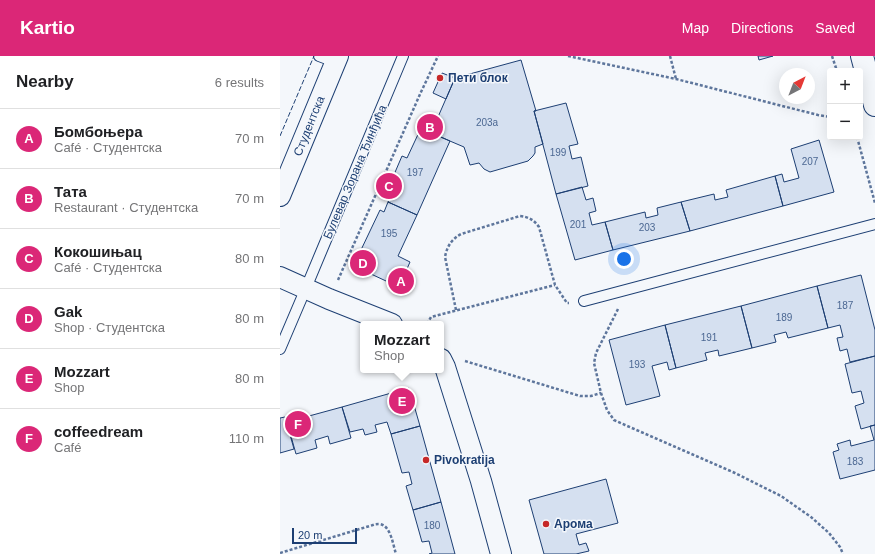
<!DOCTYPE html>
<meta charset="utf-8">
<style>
body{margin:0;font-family:Arial,sans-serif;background:#f2f2f2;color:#202124}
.controls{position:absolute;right:12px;top:12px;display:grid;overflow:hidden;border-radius:4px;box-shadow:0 4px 16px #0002}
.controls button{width:36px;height:36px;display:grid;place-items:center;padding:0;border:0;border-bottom:1px solid #e0e0e0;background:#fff;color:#202124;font:20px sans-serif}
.compass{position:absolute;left:499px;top:12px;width:36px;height:36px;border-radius:50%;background:#fff;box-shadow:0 4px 16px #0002;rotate:42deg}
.scale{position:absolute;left:12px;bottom:10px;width:65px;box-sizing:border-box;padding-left:4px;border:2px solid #1d3f73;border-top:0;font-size:11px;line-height:14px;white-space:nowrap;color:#1d3f73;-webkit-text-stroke:3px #f4f7fb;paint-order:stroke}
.you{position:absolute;left:344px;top:203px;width:14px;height:14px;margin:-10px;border:3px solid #fff;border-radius:50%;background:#1a73e8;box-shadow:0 0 0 6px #1a73e833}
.badge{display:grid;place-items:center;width:26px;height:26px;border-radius:50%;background:#db2777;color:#fff;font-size:13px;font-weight:700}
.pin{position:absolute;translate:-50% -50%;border:2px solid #fff;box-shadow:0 1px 4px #0006}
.popup{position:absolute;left:80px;top:265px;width:84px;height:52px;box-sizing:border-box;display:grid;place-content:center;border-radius:4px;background:#fff;filter:drop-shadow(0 1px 3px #0005);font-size:13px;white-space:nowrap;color:#757577}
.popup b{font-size:15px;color:#202124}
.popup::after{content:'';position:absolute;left:50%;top:100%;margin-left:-8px;border:8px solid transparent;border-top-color:#fff}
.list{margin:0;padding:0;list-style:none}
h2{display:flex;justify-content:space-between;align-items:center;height:52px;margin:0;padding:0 16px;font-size:17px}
h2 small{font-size:13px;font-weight:400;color:#757577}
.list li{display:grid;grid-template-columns:26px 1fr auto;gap:12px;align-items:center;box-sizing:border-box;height:60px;padding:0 16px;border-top:1px solid #e0e0e0}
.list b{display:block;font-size:15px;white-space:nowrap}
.list p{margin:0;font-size:13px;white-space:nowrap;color:#757577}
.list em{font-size:13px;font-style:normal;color:#757577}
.map{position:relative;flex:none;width:595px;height:498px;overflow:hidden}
header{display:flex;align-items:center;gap:24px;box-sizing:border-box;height:56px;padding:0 20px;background:#db2777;color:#fff}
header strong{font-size:19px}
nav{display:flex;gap:22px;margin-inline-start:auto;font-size:14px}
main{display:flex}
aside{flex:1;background:#fff}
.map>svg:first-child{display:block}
.building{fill:#d5e0f0;stroke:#1d3f73}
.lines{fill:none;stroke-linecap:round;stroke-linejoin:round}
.service-casing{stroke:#1d3f73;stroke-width:12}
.minor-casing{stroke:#1d3f73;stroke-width:22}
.tertiary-casing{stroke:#1d3f73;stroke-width:24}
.path{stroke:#5e769c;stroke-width:2.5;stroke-dasharray:3 2;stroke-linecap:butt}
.service{stroke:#f4f7fb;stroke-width:10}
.minor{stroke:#f4f7fb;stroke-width:20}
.tertiary{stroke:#f4f7fb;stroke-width:22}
.fence{stroke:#1d3f73;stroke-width:1;stroke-dasharray:5 2;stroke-linecap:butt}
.poi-dot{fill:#c62828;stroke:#f4f7fb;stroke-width:1.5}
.labels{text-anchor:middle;stroke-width:3;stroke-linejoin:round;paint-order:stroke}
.number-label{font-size:10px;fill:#4b6792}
.poi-label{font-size:12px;font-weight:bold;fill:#1d3f73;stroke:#f4f7fb;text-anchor:start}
.street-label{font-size:12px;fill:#1d3f73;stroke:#f4f7fb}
</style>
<header>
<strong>Kartio</strong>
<nav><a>Map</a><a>Directions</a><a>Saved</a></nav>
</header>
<main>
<aside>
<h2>Nearby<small>6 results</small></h2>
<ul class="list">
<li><span class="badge">A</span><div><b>Бомбоњера</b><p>Café · Студентска</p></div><em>70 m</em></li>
<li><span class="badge">B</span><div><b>Тата</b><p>Restaurant · Студентска</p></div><em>70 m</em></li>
<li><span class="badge">C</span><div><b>Кокошињац</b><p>Café · Студентска</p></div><em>80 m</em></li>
<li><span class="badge">D</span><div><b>Gak</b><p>Shop · Студентска</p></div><em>80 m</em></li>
<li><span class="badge">E</span><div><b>Mozzart</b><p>Shop</p></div><em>80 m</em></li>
<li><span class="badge">F</span><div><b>coffeedream</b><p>Café</p></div><em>110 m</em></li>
</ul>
</aside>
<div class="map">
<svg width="595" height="498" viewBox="0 0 595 498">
<rect width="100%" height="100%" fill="#f4f7fb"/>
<path class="building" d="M 478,0 L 493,0 L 479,4 Z
M 241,4 L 256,55 L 254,55 L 263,88 L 255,91 L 255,97 L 253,100 L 248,105 L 210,116 L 204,113 L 199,107 L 190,109 L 184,91 L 151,77 L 175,22 Z
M 162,17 L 175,22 L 166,43 L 153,37 Z
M 286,47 L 298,88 L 289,90 L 292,103 L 301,101 L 308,130 L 276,138 L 254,55 Z
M 141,72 L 170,85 L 137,159 L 108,146 L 112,137 L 107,135 L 122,100 L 127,102 Z
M 539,84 L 554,136 L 503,150 L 495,120 L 502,118 L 504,126 L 519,122 L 511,93 Z
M 495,120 L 503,150 L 410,175 L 401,146 L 434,138 L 435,144 L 448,141 L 446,134 Z
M 302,131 L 306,144 L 313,142 L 316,155 L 309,157 L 312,169 L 325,166 L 333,194 L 295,204 L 276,138 Z
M 108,146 L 137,159 L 118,200 L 130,206 L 119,231 L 78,212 L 84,198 L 80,196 L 100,154 L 104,156 Z
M 401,146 L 410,175 L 333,194 L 325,166 L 365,156 L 366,162 L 378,159 L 377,152 Z
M 581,219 L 595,274 L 595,300 L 570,306 L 567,293 L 560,295 L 557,282 L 563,281 L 560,269 L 548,272 L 537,230 Z
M 537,230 L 548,272 L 508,282 L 506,276 L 494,279 L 496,286 L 472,292 L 461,250 Z
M 461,250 L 472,292 L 439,300 L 438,294 L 425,297 L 427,304 L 396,312 L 385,269 Z
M 385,269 L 396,312 L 389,314 L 387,306 L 372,310 L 380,340 L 346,349 L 329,284 Z
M 595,300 L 595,369 L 581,373 L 575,350 L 584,347 L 581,335 L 572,337 L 565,308 Z
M 129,332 L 140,370 L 111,378 L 107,366 L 95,369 L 97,376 L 85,379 L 83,373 L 70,376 L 62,351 Z
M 62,351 L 71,382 L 50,388 L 48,380 L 35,384 L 37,392 L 16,398 L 7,366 Z
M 5,361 L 14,393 L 0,397 L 0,362 Z
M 595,369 L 595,414 L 560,423 L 553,396 L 559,394 L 557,388 L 570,384 L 571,390 L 594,384 L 590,370 Z
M 140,370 L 161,446 L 133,454 L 126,430 L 132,428 L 129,416 L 122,417 L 111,378 Z
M 326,423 L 338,467 L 296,478 L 299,489 L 306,487 L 309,495 L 296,498 L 264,498 L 249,444 Z
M 161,446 L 175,498 L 149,498 L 152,497 L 149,485 L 142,486 L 133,454 Z"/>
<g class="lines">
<g class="service-casing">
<path id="service" d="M 39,0 L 55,6
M 304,245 L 595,168
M 0,293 L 26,232 L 123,0"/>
</g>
<g class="minor-casing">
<path id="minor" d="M 0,140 L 58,0
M 0,221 L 49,243 L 112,268
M 161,303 L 165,311 L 201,425 L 221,498"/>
</g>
<g class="tertiary-casing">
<path id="tertiary" d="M 582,0 L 595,49"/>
</g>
<path class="path" d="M 288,0 L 396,23 L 538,59 L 550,61
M 390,0 L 396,23
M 552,0 L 557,15
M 577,81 L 595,147
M 58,224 L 141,36 L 158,0
M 338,253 L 316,297 L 314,307 L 321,337 L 327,354 L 334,364 L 345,369 L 455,417 L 501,440 L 531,461 L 549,477 L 560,491 L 563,498
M 176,254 L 165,201 C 167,190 172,183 181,178 L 240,160 C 249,161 254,164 259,171 L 275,229 L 287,247 L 289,247
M 147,268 L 151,261 L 275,229
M 185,305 L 300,340 L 311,340 L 321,337
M 0,497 L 93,469 C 95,468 97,468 100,468 C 111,470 113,489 116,498"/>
<use href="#service" class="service"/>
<use href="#minor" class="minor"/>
<use href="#tertiary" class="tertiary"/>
<path class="fence" d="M 0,80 L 34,0"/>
</g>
<g class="poi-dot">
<circle cx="160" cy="22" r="4"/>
<circle cx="146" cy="404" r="4"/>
<circle cx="266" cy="468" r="4"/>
</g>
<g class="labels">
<g class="number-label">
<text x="207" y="70">203a</text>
<text x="278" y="100">199</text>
<text x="530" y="109">207</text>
<text x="135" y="120">197</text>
<text x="298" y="172">201</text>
<text x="367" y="175">203</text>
<text x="109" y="181">195</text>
<text x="565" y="253">187</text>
<text x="504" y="265">189</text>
<text x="429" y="285">191</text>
<text x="357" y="312">193</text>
<text x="575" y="409">183</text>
<text x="152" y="473">180</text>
</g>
<g class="poi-label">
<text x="168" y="26">Пети блок</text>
<text x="154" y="408">Pivokratija</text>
<text x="274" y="472">Арома</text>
</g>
<g class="street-label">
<text transform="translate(29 70) rotate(-68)" y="4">Студентска</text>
<text transform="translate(75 116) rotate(-67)" y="4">Булевар Зорана Ђинђића</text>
</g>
</g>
</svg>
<div class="controls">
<button>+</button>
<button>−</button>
</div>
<svg class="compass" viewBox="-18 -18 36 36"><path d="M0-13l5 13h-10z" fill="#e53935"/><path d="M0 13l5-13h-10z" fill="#757577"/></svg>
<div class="scale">20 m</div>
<div class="you"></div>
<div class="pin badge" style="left:121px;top:225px">A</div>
<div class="pin badge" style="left:150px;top:71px">B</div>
<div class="pin badge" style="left:109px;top:130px">C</div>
<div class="pin badge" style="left:83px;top:207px">D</div>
<div class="pin badge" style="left:122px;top:345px">E</div>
<div class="popup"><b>Mozzart</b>Shop</div>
<div class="pin badge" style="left:18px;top:368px">F</div>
</div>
</main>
